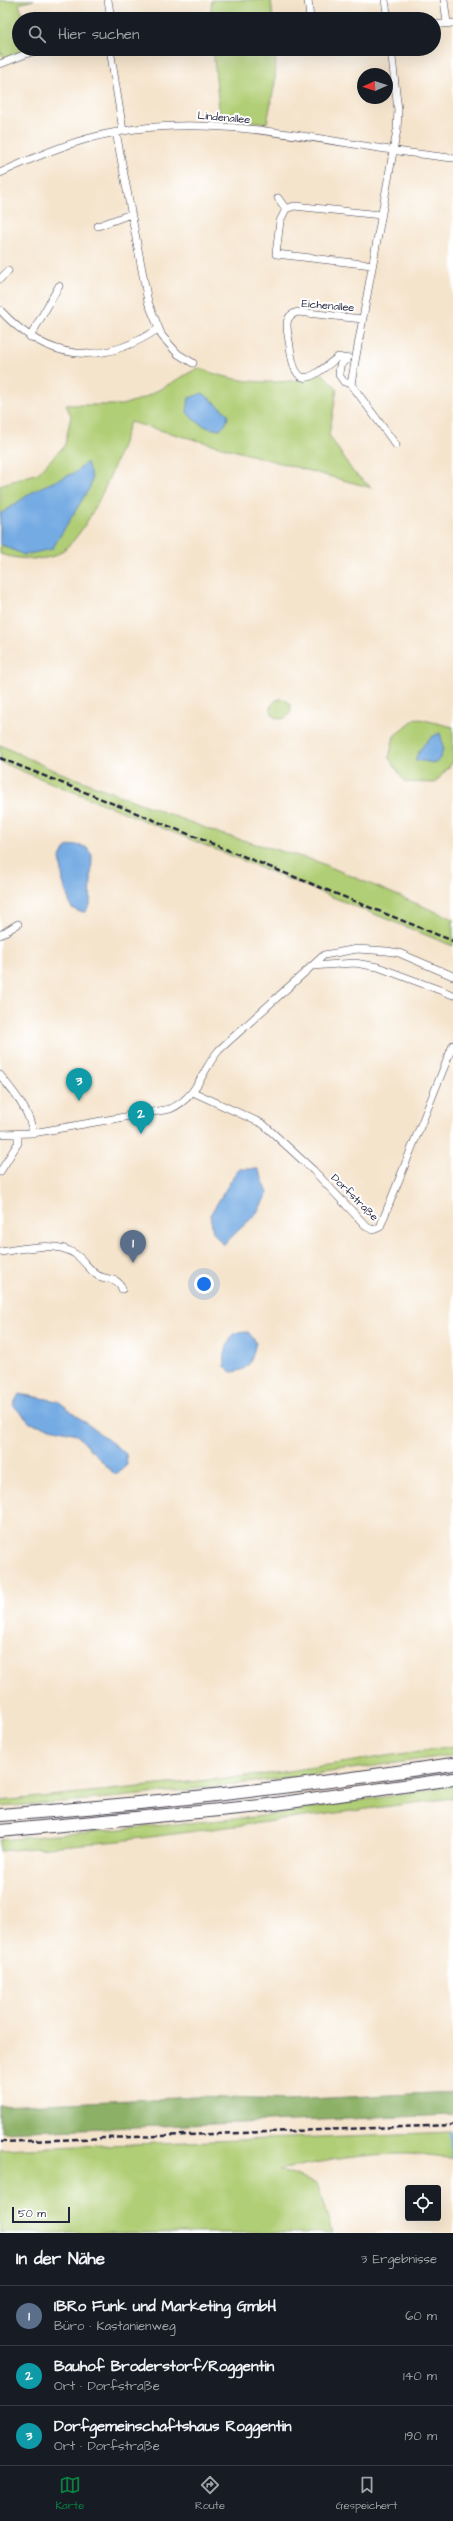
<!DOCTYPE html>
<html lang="de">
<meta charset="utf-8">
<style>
body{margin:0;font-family:"Architects Daughter",sans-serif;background:#20242c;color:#f1f3f6}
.controls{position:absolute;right:12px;bottom:12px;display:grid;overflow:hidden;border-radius:4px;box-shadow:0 4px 16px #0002}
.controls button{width:36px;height:36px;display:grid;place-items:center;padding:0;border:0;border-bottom:1px solid #363941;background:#171b24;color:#f1f3f6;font:20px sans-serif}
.compass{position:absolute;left:357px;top:68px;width:36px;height:36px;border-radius:50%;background:#171b24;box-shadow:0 4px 16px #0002;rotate:267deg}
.scale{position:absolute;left:12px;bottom:10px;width:58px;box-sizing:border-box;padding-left:4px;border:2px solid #22223b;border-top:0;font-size:11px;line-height:14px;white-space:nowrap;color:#22223b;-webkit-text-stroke:3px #fff;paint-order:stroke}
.you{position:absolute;left:204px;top:1284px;width:14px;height:14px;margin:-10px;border:3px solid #fff;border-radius:50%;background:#1a73e8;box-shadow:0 0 0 6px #1a73e833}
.badge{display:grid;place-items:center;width:26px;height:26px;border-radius:50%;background:#0b8043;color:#fff;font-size:13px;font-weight:700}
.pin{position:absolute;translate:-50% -33px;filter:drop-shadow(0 1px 2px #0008)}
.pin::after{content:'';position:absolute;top:21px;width:14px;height:12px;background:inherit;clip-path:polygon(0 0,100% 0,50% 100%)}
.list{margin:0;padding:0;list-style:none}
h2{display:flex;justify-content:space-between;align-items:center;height:52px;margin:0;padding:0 16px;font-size:17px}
h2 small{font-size:13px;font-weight:400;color:#9ea1a6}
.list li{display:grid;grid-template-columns:26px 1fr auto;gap:12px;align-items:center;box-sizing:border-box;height:60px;padding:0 16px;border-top:1px solid #363941}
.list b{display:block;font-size:15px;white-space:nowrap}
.list p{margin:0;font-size:13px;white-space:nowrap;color:#9ea1a6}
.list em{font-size:13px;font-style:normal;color:#9ea1a6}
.icon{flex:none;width:22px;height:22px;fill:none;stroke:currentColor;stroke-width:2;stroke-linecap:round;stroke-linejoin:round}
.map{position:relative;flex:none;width:453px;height:2233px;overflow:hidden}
.search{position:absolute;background:#171b24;box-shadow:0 4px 16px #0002;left:12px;right:12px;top:12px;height:44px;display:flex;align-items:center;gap:10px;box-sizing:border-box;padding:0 14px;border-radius:22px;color:#9ea1a6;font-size:15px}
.sheet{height:232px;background:#171b24}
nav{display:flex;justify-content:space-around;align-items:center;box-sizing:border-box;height:56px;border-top:1px solid #363941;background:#171b24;font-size:11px;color:#9ea1a6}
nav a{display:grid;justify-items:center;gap:2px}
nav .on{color:#0b8043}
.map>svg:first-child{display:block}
.green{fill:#b0ce75;stroke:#697858}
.forest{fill:#8cb166;stroke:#576a50}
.water{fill:#75abe3;stroke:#4c668f}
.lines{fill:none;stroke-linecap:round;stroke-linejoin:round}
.stream{stroke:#75abe3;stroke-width:2.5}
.street-casing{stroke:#423f51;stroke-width:8}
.highway-casing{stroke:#423f51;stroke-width:14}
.street{stroke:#fff;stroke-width:7}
.highway{stroke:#fff;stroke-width:12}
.rail{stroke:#22223b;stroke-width:2.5;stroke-dasharray:6 3;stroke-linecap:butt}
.labels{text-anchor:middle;stroke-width:4;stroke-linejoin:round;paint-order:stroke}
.street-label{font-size:11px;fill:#22223b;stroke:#fff}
</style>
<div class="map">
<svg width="453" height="2233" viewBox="0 0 453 2233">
<rect width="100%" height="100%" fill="#fff"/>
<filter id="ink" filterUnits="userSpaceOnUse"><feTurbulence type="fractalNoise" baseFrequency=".025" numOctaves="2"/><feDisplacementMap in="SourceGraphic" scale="8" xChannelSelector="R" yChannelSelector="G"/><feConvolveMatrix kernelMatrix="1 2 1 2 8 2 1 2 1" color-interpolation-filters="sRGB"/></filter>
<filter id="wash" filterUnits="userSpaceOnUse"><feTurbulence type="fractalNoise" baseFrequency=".012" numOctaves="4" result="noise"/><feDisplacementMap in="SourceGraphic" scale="16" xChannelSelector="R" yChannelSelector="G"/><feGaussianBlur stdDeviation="0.9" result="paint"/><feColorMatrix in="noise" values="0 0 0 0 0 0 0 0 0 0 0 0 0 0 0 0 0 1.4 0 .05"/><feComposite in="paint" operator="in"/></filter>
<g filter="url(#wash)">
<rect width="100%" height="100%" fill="#f5e4cc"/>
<path class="green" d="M 0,0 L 34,0 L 19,4 L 24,19 L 19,19 L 19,49 L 27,49 L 4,59 L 2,53 L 0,54 Z
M 212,0 L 271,0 L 273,19 L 210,19 Z
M 213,49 L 276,49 L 275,82 L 267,123 L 220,118 Z
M 198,368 C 239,384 281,387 323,374 L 337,389 L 329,435 L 353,472 L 372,488 L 130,422 C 119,456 88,542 54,556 C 40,561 14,559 0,554 L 0,485 L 38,473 L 65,445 L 71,416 L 66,405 L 122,405 L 144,398 Z
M271 709a10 10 0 1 1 20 0a10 10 0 1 1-20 0Z
M 416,718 L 453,727 L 453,762 L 435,783 L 405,782 L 389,758 L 394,736 Z
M 0,745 L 51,769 L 221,834 L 316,861 L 453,919 L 453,946 L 0,762 Z
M 453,1746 L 453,1755 C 303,1776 152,1797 0,1807 L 0,1801 L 268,1774 Z
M 453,1786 L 453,1798 L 119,1841 L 0,1851 L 0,1840 L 254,1817 Z
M 453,2132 L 453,2158 C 438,2158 425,2155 410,2154 C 366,2153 322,2161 279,2170 L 317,2184 L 332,2233 L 0,2233 L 0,2149 Z"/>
<path class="forest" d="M 453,2092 L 453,2115 L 0,2132 L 0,2106 L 197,2097 L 287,2100 Z"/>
<path class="water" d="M 203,393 L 228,414 C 227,442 196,425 187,412 L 189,398 Z
M 87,462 L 92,479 L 90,487 L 52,549 L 24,555 L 0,544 L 0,514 L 37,489 L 76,472 Z
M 440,733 C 444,746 445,753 436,763 L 415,760 C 420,748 428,737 440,733 Z
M 76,845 L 86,847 L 92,855 L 90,905 L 85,912 L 77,911 L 71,907 L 63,882 L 60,857 L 66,847 Z
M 238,1169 L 258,1169 L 268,1193 L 256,1214 L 223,1245 L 213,1232 L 210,1215 Z
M 248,1332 L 256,1342 C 252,1359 251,1371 231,1372 L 225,1367 C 223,1354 227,1344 234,1333 Z
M 19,1394 L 58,1401 L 126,1454 L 127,1465 L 115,1475 L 76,1434 L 30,1423 L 13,1405 Z"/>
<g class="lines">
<path class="stream" d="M 450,2133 L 452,2158"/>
</g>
</g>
<g filter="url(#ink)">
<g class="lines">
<g class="street-casing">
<path id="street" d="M 108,0 L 111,19
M 308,0 L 310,19
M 385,0 L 388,19
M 444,0 L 447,23
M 434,25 L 453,23
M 110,49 L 123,131
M 391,49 L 398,110 L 397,130 L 351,384 L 396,445
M 0,64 L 39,49
M 116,132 L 148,302 L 162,336 L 178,354 L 193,363
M 0,173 C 37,156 76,139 117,132 C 225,111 344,148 453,158
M 278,198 L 286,209
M 98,226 L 131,214
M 372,265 L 276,254 L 280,221 L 286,209 L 294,206 L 381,215
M 0,279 L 8,271
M 0,310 C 47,361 101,367 158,329
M 30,337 L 59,286
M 348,358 L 340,365 L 339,375 L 344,382 L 351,384
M 346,359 L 338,357 C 309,380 296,392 290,347 C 289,338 285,327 288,319 C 290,315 294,313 298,312 L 362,319
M 0,935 L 18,924
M 311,966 L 355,963 L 378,967 L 453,995
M 0,1075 C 14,1093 29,1109 33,1133
M 193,1092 L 263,1124 L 313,1170 L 367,1227 L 373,1230 L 380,1227 L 453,1045
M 0,1134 L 33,1133 L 170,1109 C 198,1097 201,1071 219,1050 L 324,955 L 357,949 L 387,951 L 399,953 L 453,976
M 0,1172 L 18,1143 L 18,1135
M 0,1252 C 23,1249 56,1240 75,1254 C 84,1260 89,1270 97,1275 C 107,1281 118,1276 122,1289"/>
</g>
<g class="highway-casing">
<path id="highway" d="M 0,1815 C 152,1804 303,1786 453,1764
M 0,1831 L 261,1806 L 453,1779"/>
</g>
<use href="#street" class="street"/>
<use href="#highway" class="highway"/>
<path class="rail" d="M 0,758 L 453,941
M 0,2142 L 453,2125"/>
</g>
</g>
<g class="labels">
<g class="street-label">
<text transform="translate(224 117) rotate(5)" y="4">Lindenallee</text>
<text transform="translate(328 305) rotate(5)" y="4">Eichenallee</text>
<text transform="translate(355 1197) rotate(45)" y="4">Dorfstraße</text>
</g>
</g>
</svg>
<div class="controls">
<button><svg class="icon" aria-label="locate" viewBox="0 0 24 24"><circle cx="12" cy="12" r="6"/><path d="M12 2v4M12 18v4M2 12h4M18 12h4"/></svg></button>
</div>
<svg class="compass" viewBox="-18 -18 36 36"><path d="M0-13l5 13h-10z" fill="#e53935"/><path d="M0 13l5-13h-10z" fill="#9ea1a6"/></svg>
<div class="scale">50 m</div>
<div class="you"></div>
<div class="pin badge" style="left:133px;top:1263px;background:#5c6f8a">1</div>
<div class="pin badge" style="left:141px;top:1134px;background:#0f9aa8">2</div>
<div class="pin badge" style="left:79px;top:1101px;background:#0f9aa8">3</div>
<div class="search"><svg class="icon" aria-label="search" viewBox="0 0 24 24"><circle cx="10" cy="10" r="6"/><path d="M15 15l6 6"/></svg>Hier suchen</div>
</div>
<section class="sheet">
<h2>In der Nähe<small>3 Ergebnisse</small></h2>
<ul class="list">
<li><span class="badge" style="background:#5c6f8a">1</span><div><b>IBRo Funk und Marketing GmbH</b><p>Büro · Kastanienweg</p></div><em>60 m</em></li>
<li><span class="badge" style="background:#0f9aa8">2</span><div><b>Bauhof Broderstorf/Roggentin</b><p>Ort · Dorfstraße</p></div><em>140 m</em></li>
<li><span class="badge" style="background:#0f9aa8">3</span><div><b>Dorfgemeinschaftshaus Roggentin</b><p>Ort · Dorfstraße</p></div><em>190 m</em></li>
</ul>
</section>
<nav>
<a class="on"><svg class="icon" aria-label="map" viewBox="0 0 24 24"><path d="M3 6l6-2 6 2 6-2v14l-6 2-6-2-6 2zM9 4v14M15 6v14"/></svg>Karte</a>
<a><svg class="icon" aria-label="directions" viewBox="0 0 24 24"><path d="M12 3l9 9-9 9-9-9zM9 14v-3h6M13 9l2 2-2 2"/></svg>Route</a>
<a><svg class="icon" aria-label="saved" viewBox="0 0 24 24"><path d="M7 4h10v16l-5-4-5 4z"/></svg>Gespeichert</a>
</nav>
